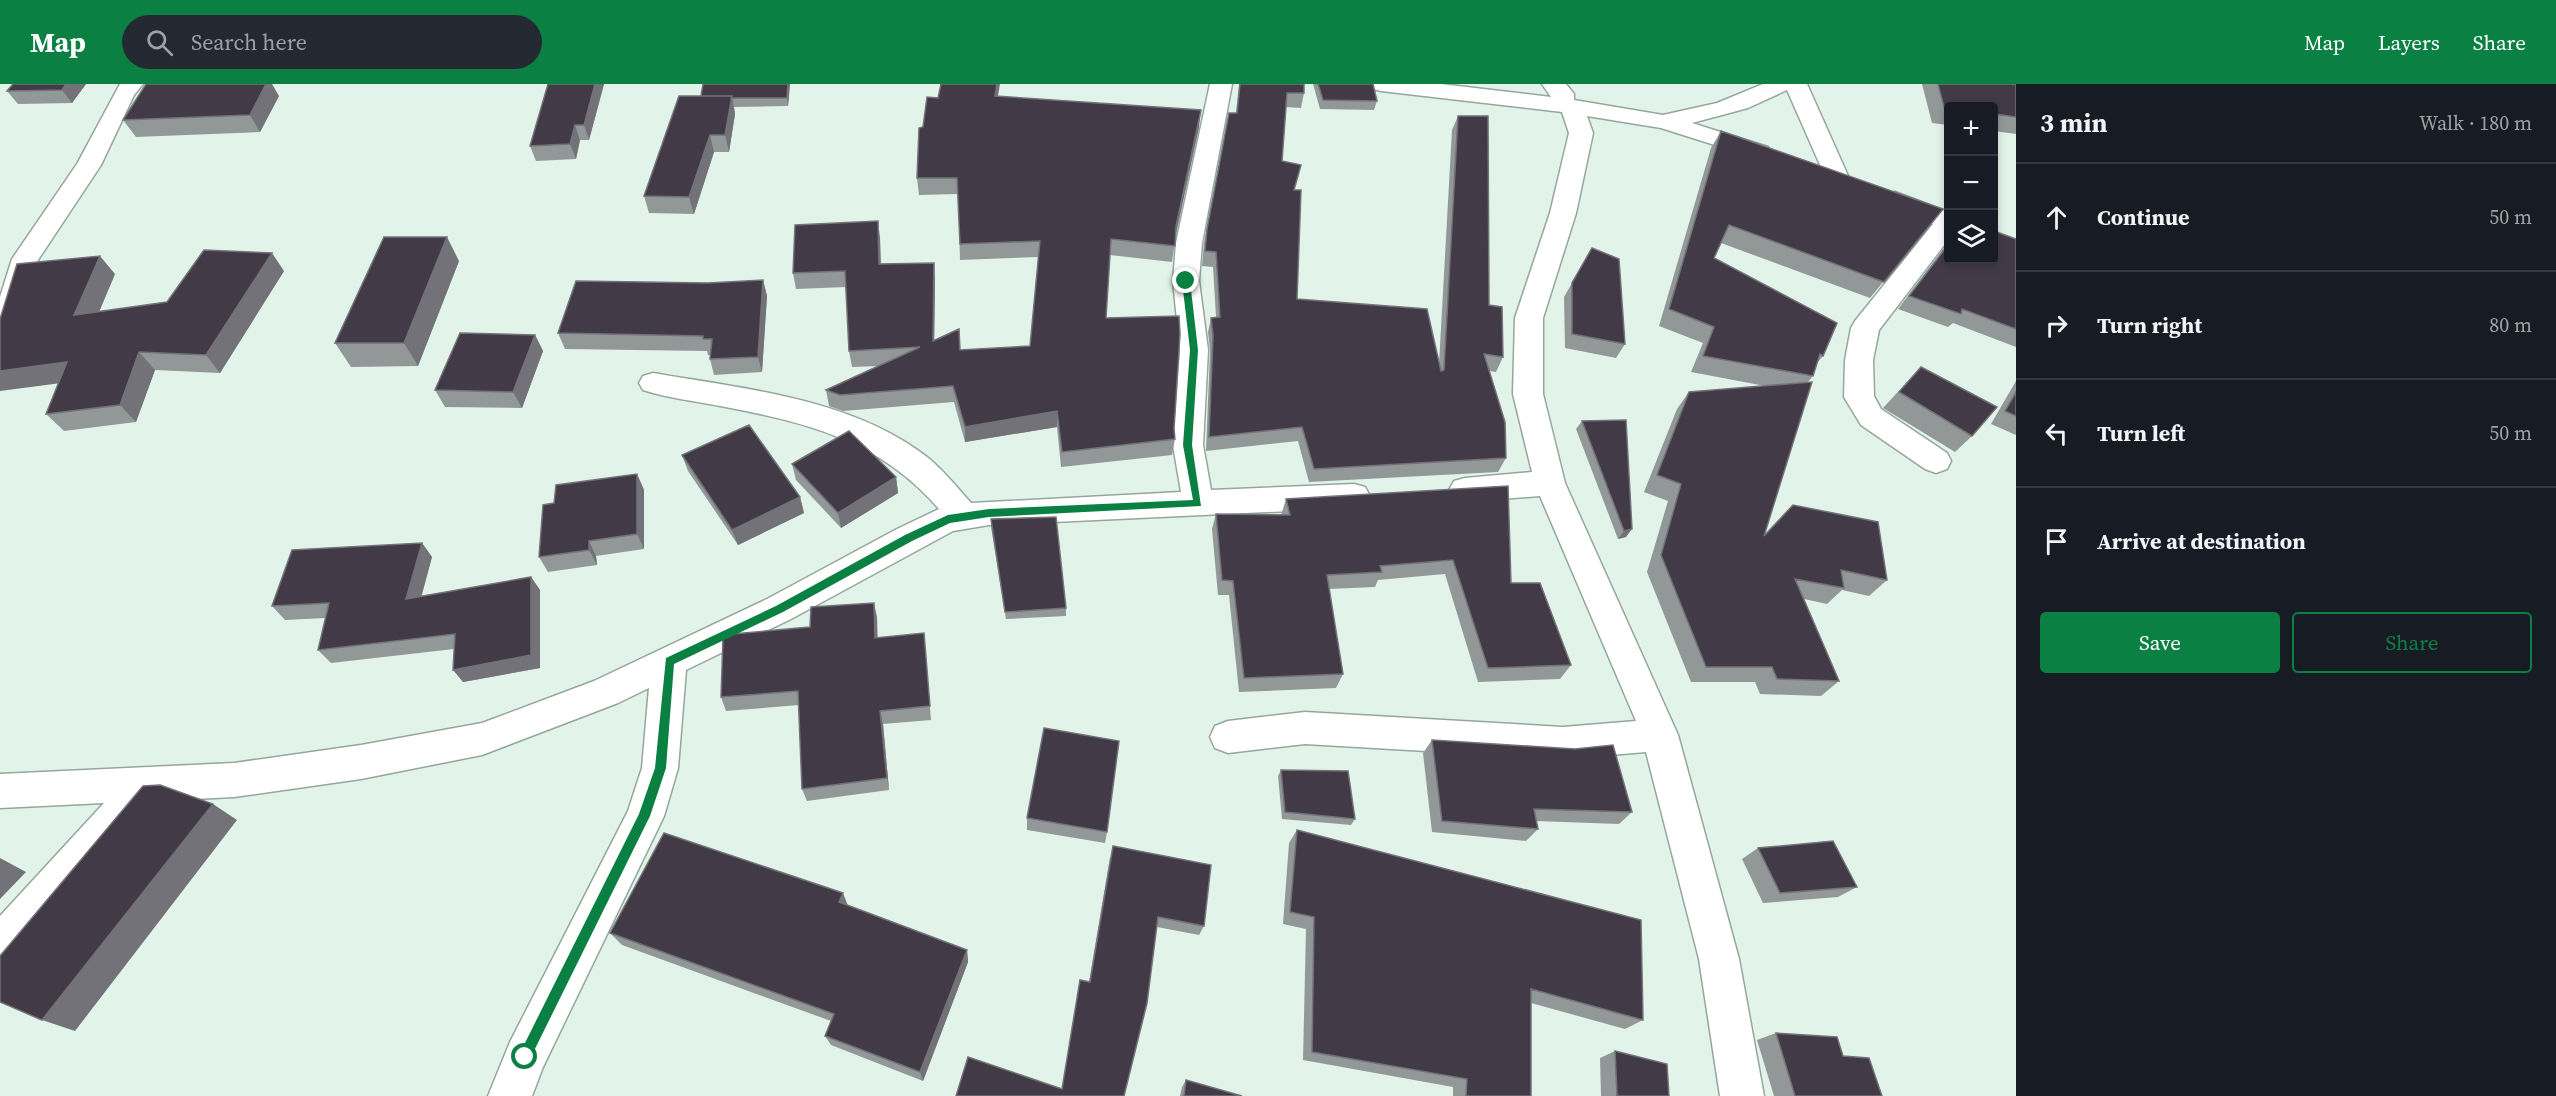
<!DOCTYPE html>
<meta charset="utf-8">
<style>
body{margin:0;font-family:"Source Serif 4",serif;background:#242831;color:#f1f3f6}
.controls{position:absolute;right:18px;top:18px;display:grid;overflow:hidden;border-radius:6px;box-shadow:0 3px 9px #0003}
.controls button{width:54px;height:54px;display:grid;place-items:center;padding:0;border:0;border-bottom:2px solid #363941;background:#171b24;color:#f1f3f6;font:30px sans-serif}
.stop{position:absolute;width:18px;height:18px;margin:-14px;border:4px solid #0b8043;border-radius:50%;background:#fff}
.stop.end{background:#0b8043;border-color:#fff;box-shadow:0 2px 6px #0008}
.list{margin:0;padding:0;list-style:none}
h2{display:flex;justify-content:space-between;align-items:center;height:78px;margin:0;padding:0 24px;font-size:26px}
h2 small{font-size:20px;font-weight:400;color:#9ea1a6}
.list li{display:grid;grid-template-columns:39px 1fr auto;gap:18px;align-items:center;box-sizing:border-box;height:108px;padding:0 24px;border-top:2px solid #363941}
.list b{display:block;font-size:22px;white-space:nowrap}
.list em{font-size:20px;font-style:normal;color:#9ea1a6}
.actions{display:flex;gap:12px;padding:18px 24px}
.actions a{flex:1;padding:14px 0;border:2px solid #0b8043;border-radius:6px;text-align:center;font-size:21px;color:#0b8043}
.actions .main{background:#0b8043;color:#fff}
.icon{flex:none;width:33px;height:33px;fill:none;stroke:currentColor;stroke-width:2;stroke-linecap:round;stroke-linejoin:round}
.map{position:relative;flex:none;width:2016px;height:1012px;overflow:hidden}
header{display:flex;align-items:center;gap:36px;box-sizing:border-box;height:84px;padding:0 30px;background:#0b8043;color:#fff}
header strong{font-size:28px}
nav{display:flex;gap:33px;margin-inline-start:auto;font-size:21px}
.search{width:420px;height:54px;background:#242831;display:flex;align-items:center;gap:15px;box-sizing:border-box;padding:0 21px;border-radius:33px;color:#9ea1a6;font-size:22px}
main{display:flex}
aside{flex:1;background:#171b24}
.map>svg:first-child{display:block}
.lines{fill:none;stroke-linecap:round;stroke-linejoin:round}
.minor-casing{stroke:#95a69d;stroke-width:3}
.minor{fill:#fff;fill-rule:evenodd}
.wall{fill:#929898}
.shaded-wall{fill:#727278}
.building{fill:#423b47;stroke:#727278;stroke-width:1.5}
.route{fill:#0b8043}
</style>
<header>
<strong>Map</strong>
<div class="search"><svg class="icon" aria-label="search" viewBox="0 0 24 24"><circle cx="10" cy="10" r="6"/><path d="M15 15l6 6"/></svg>Search here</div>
<nav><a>Map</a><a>Layers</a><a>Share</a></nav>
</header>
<main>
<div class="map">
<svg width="2016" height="1012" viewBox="0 0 2016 1012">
<rect width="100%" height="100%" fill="#e2f4ea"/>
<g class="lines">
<g class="minor-casing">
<path id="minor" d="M 120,0 L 143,0 L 134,11 L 101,81 L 38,176 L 14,258 L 10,265 L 0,268 L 0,213 L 12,175 L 77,80 Z
M 1210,0 L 1232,0 L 1202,159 L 1199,197 L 1208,266 L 1203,361 L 1211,406 L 1354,400 L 1365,403 L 1370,412 L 1365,421 L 1354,424 L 989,441 L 953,447 L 791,535 L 686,586 L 678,684 L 664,732 L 543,983 L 532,1012 L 488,1012 L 510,958 L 628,727 L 642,684 L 649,604 L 618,619 L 482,671 L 361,695 L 234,713 L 155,717 L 14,876 L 0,882 L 0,832 L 104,719 L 0,724 L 0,690 L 234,679 L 361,661 L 482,639 L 594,597 L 767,515 L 897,445 L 939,425 C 880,356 806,338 720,322 C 694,317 668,314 643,306 L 639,299 L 643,292 L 653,289 C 744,305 851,314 927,373 C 943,386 957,403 971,419 L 1181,408 L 1173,361 L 1180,266 L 1173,197 L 1176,159 Z
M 1370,0 L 1441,0 L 1551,13 L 1542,0 L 1566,0 L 1574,10 L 1574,16 L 1663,31 L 1717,19 L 1763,0 L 1807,0 L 1849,94 L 1846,99 L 1837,102 L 1828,99 L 1787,6 L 1748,24 L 1692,39 L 1768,63 L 1771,68 L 1768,73 L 1759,75 L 1661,44 L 1587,32 L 1593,49 L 1576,129 L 1543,234 L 1543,310 L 1565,399 L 1678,651 L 1739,875 L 1764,1012 L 1720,1012 L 1699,875 L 1646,668 L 1563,675 L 1305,660 L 1228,669 L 1215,664 L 1210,653 L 1215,642 L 1228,637 L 1305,628 L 1563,643 L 1636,637 L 1540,412 L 1465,418 L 1454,415 L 1449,406 L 1454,397 L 1465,394 L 1532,388 L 1513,310 L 1515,234 L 1550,129 L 1569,49 L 1562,28 L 1381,7 L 1373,5 Z
M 1895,108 L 1948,128 L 1948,156 L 1879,246 L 1873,276 L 1874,312 L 1881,325 L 1947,369 L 1951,377 L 1947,385 L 1936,389 L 1925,385 L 1861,341 L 1844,313 L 1845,276 L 1851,244 L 1855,237 L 1933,140 L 1886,122 L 1882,116 L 1886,110 Z"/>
</g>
<use href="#minor" class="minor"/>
</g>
<path class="wall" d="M 86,0 L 72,19 L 18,20 L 7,7 Z
M 548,0 L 604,0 L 589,56 L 580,56 L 576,75 L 536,77 L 530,62 Z
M 790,0 L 788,22 L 734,23 L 735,30 L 729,68 L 714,68 L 694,130 L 649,129 L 644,112 L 701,12 Z
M 1239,0 L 1304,0 L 1304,9 L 1301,24 L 1286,23 L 1282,77 L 1295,106 L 1297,215 L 1439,280 L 1452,46 L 1458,32 L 1489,221 L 1503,273 L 1496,288 L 1489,287 L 1506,374 L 1498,388 L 1309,398 L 1298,357 L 1206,367 L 1210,266 L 1208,248 L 1211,234 L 1216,233 L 1213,183 L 1202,182 L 1204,159 L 1229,29 L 1236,29 Z
M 1313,0 L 1373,0 L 1377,17 L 1374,26 L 1320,25 Z
M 1922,0 L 2016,0 L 2016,50 L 1994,47 L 1994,22 L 1948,22 L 1948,41 L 1932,39 Z
M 279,12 L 260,48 L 136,53 L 123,36 Z
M 998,12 L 1199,43 L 1176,150 L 1172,178 L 1110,171 L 1106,234 L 1174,345 L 1175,355 L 1172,371 L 1061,383 L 1057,343 L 965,358 L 954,318 L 843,327 L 829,322 L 826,306 L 879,282 L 852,283 L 849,267 L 846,203 L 796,205 L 793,189 L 880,154 L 881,180 L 935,195 L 934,257 L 960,266 L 1030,262 L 1038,173 L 960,176 L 958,110 L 919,111 L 917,94 L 923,43 L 938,14 Z
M 1721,47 L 1943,125 L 1870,214 L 1721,159 L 1714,174 L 1823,272 L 1817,279 L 1813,292 L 1808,298 L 1764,452 L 1887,496 L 1869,512 L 1842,506 L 1827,520 L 1804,515 L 1839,597 L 1821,612 L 1760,610 L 1755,598 L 1691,598 L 1647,488 L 1668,417 L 1644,408 L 1677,325 L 1689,308 L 1765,302 L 1691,288 L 1703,259 L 1659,242 L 1711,64 Z
M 2016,155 L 2016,263 L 1953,239 L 1948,243 L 1898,225 L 1948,159 L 1948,176 Z
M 459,177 L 418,282 L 351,283 L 335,259 Z
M 284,187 L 220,289 L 155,286 L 136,338 L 64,347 L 46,330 L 58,299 L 115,190 L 99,228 L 167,218 Z
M 763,196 L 767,212 L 762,288 L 714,291 L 710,275 L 710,271 L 708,271 L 707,267 L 565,265 L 558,249 L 708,199 Z
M 1572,199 L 1625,260 L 1616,274 L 1565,264 L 1564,213 Z
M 535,251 L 543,267 L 522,324 L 445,323 L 435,306 Z
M 1921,283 L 1972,352 L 1955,368 L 1883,324 Z
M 2016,297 L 2016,351 L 1991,340 Z
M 1582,337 L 1626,453 L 1618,455 L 1576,345 Z
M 682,371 L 800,413 L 804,429 L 738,461 L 688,387 Z
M 792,380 L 896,393 L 898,409 L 841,444 L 796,396 Z
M 637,390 L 644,406 L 644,465 L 596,472 L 597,481 L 548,488 L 539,473 L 554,419 Z
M 1508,402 L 1511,499 L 1571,581 L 1560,595 L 1478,598 L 1445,490 L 1378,496 L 1375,503 L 1329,505 L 1343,590 L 1336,604 L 1239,608 L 1229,511 L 1218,511 L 1212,445 L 1216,430 L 1281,431 L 1286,415 Z
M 991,435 L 1066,524 L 1066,532 L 1006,535 L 991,443 Z
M 422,459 L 432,473 L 421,512 L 531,493 L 540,506 L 540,584 L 463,598 L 454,565 L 331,579 L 318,566 L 326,534 L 285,536 L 272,522 Z
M 877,533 L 877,554 L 924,549 L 931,636 L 883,640 L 889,706 L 807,717 L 802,705 L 799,621 L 726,627 L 721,613 L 810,543 Z
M 1432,656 L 1632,728 L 1619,740 L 1536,737 L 1538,745 L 1526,757 L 1432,748 L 1423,669 Z
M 1281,686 L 1355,735 L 1351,741 L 1282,735 L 1278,692 Z
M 1027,734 L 1107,748 L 1105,759 L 1027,746 Z
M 1297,746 L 1643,936 L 1625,945 L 1531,919 L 1531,1012 L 1453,1012 L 1453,1003 L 1303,976 L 1306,845 L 1283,840 L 1289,759 Z
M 1758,764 L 1857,803 L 1838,813 L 1763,819 L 1742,775 Z
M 1110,773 L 1204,842 L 1199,851 L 1157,843 L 1124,1012 L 956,1012 L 1062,1005 L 1089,898 Z
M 847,822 L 967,866 L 968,878 L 923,997 L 831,961 L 825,952 L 831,937 L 622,861 L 610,849 Z
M 1776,949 L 1843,972 L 1882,1012 L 1774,1012 L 1757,956 Z
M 1615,967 L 1669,1012 L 1601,1012 L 1600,974 Z
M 1186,996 L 1242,1012 L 1180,1012 L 1182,1003 Z"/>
<path class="shaded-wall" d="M 66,0 L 86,0 L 72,19 L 62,6 Z
M 266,0 L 272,0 L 279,12 L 260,48 L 250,31 Z
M 595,0 L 604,0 L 589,56 L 584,41 Z
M 788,0 L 790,0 L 788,22 L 787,14 Z
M 997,0 L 1000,0 L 995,28 L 995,12 Z
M 732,12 L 735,30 L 729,68 L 725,51 Z
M 1201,26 L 1199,43 L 1174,159 L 1176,142 Z
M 575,41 L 580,56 L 576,75 L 570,60 Z
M 710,51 L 714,68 L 694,130 L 689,113 Z
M 878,137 L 880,154 L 881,196 L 879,180 Z
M 447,153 L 459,177 L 418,282 L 404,259 Z
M 272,169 L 284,187 L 220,289 L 206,271 Z
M 100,172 L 115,190 L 90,249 L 74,231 Z
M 934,179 L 935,195 L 934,274 L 933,257 Z
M 763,196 L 767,212 L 762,288 L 758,273 Z
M 535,251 L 543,267 L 522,324 L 513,308 Z
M 139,268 L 155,286 L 136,338 L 120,321 Z
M 67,278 L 84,296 L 0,307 L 0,287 Z
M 1057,327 L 1057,343 L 965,358 L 965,343 Z
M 637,390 L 644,406 L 644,465 L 637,450 Z
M 896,393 L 898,409 L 841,444 L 838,429 Z
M 800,413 L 804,429 L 738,461 L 732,446 Z
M 1632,445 L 1626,453 L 1618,455 L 1624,447 Z
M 589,457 L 596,472 L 597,481 L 589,466 Z
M 422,459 L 432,473 L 417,529 L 406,515 Z
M 531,493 L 540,506 L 540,584 L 463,598 L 453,586 Z
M 874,519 L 877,533 L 878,568 L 875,554 Z
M 880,627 L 883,640 L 889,706 L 887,694 Z
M 213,720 L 237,736 L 75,947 L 42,936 Z
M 0,774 L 26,788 L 0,815 Z
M 843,809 L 848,822 L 839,818 Z
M 967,866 L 968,878 L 923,997 L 920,988 Z"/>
<path class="building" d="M 13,0 L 66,0 L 62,6 L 7,7 Z
M 146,0 L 266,0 L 250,31 L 123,36 Z
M 548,0 L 595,0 L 584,41 L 575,41 L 570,60 L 530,62 Z
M 703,0 L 788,0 L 787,14 L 731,14 L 732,12 L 701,12 Z
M 941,0 L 997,0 L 995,12 L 1201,26 L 1176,142 L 1175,162 L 1111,155 L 1106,234 L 1179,232 L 1180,250 L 1174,345 L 1175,355 L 1062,368 L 1057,327 L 965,343 L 953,302 L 840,311 L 826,306 L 920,263 L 849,267 L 845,187 L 793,189 L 795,141 L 878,137 L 879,180 L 934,179 L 933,257 L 959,245 L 960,266 L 1030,262 L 1040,157 L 960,160 L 957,94 L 917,94 L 919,44 L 923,43 L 927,13 L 938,14 Z
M 1240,0 L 1304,0 L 1304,9 L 1287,9 L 1282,77 L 1301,81 L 1294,106 L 1301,106 L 1297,215 L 1427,225 L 1441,287 L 1444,286 L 1458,32 L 1488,32 L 1489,221 L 1502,223 L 1503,273 L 1484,270 L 1505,338 L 1506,374 L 1314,385 L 1302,343 L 1209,353 L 1213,252 L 1211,234 L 1220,233 L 1216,168 L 1205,167 L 1207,145 L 1229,29 L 1237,29 Z
M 1318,0 L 1373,0 L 1377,17 L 1323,16 Z
M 1938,0 L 2016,0 L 2016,33 L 1994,30 L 1994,22 L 1944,23 Z
M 679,12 L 732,12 L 725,51 L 710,51 L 689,113 L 644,112 Z
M 1721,47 L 1943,125 L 1884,198 L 1729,141 L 1714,174 L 1837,239 L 1823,272 L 1820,270 L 1813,292 L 1703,272 L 1714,243 L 1669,225 Z
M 1994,147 L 2016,155 L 2016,245 L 1962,225 L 1961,230 L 1909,212 L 1948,161 L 1948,176 L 1994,176 Z
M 384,153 L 447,153 L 404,259 L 335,259 Z
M 1592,164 L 1619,175 L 1625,260 L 1572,250 L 1572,199 Z
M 204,166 L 272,169 L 206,271 L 139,268 L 120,321 L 46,330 L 67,278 L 0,287 L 0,235 L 17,180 L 100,172 L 74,231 L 167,218 Z
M 763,196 L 758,273 L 710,275 L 712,255 L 703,255 L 703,252 L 558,249 L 576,197 L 708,199 Z
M 460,249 L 535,251 L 513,308 L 435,306 Z
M 1921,283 L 1997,323 L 1972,352 L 1899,308 Z
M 1812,298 L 1764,452 L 1793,421 L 1878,438 L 1887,496 L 1841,486 L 1844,504 L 1795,495 L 1839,597 L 1777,595 L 1772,583 L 1706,583 L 1661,471 L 1681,400 L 1657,391 L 1689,308 Z
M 2016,308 L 2016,332 L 2005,327 Z
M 1626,336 L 1632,445 L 1624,447 L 1582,337 Z
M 749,341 L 800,413 L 732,446 L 682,371 Z
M 849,347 L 896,393 L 838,429 L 792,380 Z
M 637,390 L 637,450 L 589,457 L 589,466 L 539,473 L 543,421 L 554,419 L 556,401 Z
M 1508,402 L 1511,499 L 1540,499 L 1571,581 L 1488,584 L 1453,476 L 1380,482 L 1382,488 L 1327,491 L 1343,590 L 1244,594 L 1233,497 L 1222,496 L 1216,430 L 1290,431 L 1286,415 Z
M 1056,433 L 1066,524 L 1005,528 L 991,435 Z
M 422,459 L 406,515 L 531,493 L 531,571 L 453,586 L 455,550 L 318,566 L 329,519 L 272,522 L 292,466 Z
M 874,519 L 875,554 L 924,549 L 930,622 L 880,627 L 887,694 L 802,705 L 798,607 L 721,613 L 723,554 L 732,550 L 810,543 L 811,523 Z
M 1044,644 L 1119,657 L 1107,748 L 1027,734 Z
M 1432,656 L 1575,665 L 1613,661 L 1632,728 L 1534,725 L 1538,745 L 1442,737 Z
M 1281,686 L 1348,687 L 1355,735 L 1285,728 Z
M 160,701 L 213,720 L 42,936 L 0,918 L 0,872 L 143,702 Z
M 1297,746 L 1641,836 L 1643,936 L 1531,905 L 1531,1012 L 1466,1012 L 1467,995 L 1312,968 L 1314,833 L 1290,828 Z
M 664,749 L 843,809 L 839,818 L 967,866 L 920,988 L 825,952 L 834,930 L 610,849 Z
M 1833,757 L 1857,803 L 1780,809 L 1758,764 Z
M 1113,762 L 1211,781 L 1204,842 L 1158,833 L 1147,919 L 1124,1012 L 956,1012 L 968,973 L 1062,1005 L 1080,896 L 1090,898 Z
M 1776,949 L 1837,953 L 1843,972 L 1869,974 L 1882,1012 L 1795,1012 Z
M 1615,967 L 1667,980 L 1669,1012 L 1617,1012 Z
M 1186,996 L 1242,1012 L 1184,1012 Z"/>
<path class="route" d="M 1186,195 L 1190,197 L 1198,266 L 1192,361 L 1201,422 L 989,433 L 950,439 L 912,457 L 783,528 L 674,580 L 666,684 L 650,732 L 529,977 L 520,977 L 520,969 L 639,730 L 655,684 L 666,574 L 776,522 L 905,451 L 948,431 L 989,425 L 1193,416 L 1183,361 L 1190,266 L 1182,197 Z"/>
</svg>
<div class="controls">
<button>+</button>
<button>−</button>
<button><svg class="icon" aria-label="layers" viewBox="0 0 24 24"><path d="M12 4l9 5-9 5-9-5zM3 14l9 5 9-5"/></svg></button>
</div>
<div class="stop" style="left:525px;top:973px"></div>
<div class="stop end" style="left:1186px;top:197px"></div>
</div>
<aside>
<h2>3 min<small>Walk · 180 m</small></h2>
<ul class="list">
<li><svg class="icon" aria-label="ahead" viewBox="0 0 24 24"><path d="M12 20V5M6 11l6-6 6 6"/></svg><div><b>Continue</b></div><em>50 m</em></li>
<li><svg class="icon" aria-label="right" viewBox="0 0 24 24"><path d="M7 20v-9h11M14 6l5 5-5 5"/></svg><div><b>Turn right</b></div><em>80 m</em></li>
<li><svg class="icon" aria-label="left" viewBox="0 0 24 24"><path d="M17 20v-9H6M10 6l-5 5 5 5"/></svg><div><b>Turn left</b></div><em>50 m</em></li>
<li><svg class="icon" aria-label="arrive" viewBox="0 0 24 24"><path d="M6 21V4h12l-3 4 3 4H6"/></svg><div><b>Arrive at destination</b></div></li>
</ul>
<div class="actions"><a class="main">Save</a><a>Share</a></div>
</aside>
</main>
